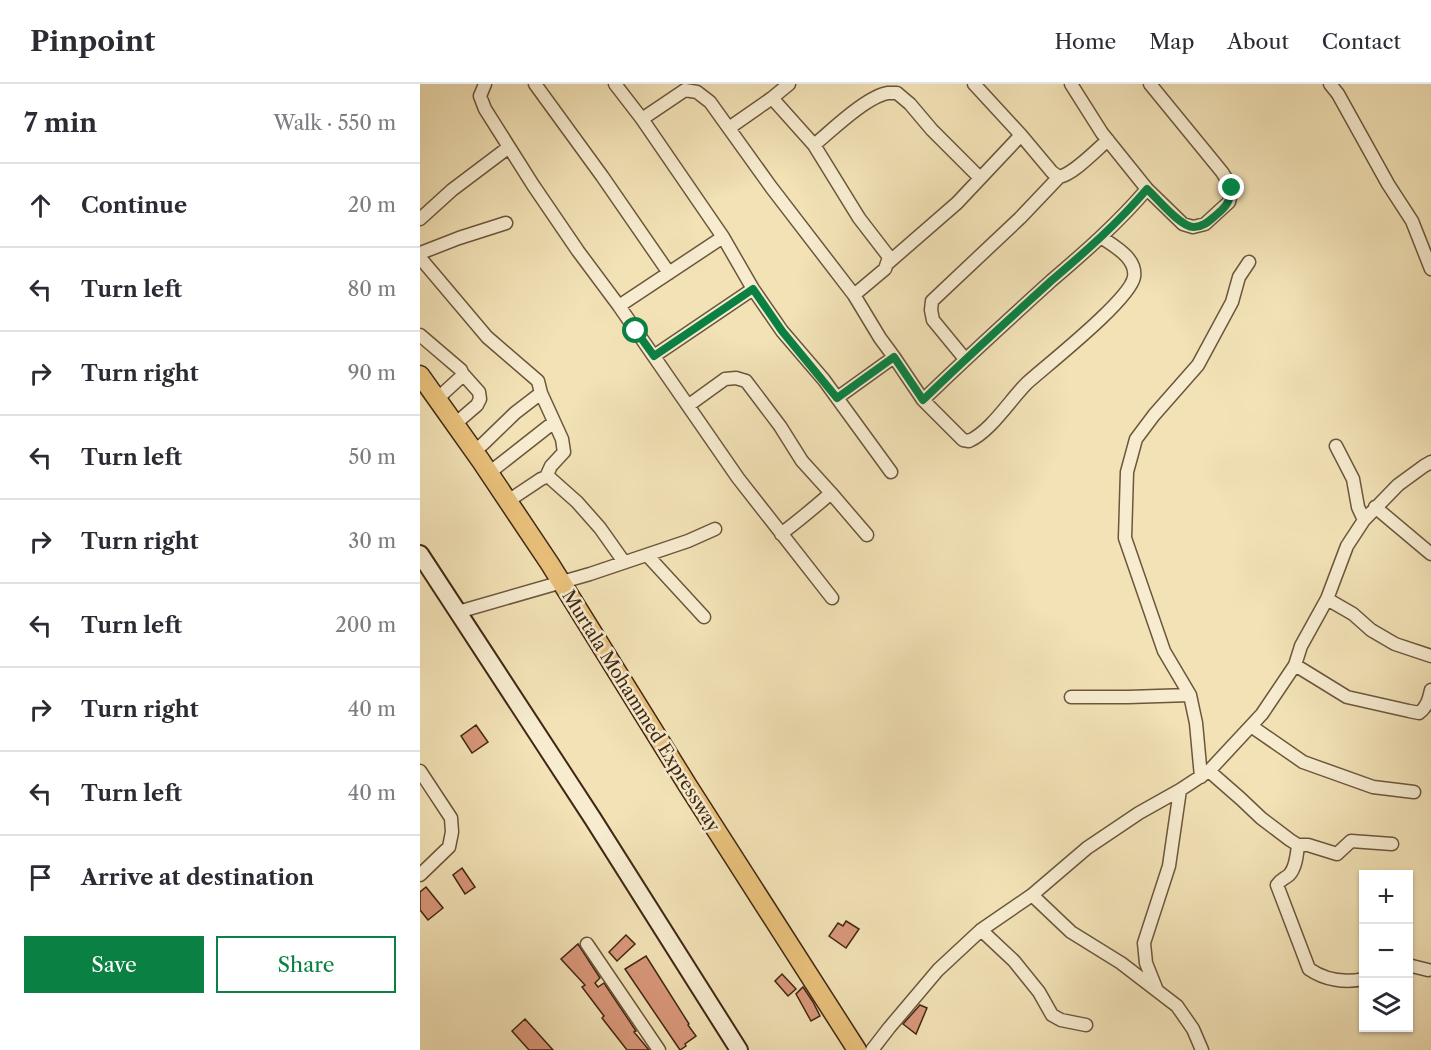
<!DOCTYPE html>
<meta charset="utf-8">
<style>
body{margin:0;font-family:"Libre Caslon Text",serif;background:#f2f2f3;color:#2b2b33}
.controls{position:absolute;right:18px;bottom:18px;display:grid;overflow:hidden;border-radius:0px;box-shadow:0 2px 4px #0004}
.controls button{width:54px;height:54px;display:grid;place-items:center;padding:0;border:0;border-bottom:2px solid #e1e1e2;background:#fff;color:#2b2b33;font:30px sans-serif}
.stop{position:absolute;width:18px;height:18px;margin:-14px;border:4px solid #0b8043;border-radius:50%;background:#fff}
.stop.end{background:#0b8043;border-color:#fff;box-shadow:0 2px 6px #0008}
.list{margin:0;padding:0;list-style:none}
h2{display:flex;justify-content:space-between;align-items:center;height:78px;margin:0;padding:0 24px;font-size:26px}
h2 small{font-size:20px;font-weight:400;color:#7c7c81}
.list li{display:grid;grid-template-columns:39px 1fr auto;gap:18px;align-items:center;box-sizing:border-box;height:84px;padding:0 24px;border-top:2px solid #e1e1e2}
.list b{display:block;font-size:22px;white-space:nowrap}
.list em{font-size:20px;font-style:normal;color:#7c7c81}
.actions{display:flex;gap:12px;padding:18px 24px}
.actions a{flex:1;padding:14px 0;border:2px solid #0b8043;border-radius:0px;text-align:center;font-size:21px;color:#0b8043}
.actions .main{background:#0b8043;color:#fff}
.icon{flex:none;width:33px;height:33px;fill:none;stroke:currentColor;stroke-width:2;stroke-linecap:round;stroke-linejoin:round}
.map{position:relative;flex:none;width:1011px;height:966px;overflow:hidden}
header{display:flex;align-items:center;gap:36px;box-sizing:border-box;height:84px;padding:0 30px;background:#fff;border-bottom:2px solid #e1e1e2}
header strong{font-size:28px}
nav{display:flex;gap:33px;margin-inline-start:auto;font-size:21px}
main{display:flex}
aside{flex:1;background:#fff}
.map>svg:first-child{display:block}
.building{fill:#d9987b;stroke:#402814;stroke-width:1.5}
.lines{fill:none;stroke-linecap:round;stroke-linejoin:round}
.minor-casing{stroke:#6c563c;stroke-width:15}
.secondary-casing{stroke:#402814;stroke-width:20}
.primary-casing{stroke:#402814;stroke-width:21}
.minor{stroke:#f7ecd0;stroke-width:12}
.secondary{stroke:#f7ecd0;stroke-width:16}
.primary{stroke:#e9c17b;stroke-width:18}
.route{stroke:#0b8043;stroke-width:8}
.labels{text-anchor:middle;stroke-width:5;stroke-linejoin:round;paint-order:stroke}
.street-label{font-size:18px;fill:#402814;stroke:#f7ecd0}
</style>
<header>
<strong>Pinpoint</strong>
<nav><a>Home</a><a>Map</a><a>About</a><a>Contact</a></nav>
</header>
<main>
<aside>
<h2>7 min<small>Walk · 550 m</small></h2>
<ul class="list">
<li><svg class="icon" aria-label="ahead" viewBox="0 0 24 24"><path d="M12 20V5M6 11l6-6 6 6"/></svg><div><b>Continue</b></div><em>20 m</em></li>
<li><svg class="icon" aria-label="left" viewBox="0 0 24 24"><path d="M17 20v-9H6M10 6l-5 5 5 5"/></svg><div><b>Turn left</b></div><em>80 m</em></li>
<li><svg class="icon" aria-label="right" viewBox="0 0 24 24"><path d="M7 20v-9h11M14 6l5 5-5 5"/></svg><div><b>Turn right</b></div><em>90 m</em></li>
<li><svg class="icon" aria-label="left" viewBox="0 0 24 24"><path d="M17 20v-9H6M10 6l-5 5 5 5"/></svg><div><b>Turn left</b></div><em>50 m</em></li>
<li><svg class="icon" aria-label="right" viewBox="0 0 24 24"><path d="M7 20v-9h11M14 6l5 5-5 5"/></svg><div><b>Turn right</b></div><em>30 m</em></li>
<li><svg class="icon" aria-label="left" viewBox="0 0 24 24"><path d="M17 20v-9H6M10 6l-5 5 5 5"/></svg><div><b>Turn left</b></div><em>200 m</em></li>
<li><svg class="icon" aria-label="right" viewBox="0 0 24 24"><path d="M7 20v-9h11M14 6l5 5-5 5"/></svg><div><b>Turn right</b></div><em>40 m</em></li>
<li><svg class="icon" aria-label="left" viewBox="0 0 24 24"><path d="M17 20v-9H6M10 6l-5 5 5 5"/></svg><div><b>Turn left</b></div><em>40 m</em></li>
<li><svg class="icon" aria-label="arrive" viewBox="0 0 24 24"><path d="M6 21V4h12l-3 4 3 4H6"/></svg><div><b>Arrive at destination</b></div></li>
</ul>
<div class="actions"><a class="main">Save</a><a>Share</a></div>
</aside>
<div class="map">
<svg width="1011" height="966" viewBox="0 0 1011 966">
<rect width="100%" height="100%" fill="#f2e2b6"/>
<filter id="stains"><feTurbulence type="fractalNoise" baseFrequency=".00333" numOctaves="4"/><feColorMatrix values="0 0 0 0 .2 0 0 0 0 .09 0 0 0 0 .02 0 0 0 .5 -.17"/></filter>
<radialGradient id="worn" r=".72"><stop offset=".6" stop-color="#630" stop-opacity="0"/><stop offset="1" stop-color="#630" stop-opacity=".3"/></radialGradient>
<path class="building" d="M 56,641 L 68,658 L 52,669 L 41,652 Z
M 42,784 L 55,803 L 45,810 L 33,791 Z
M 6,803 L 23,824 L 8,836 L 0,826 L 0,808 Z
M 426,837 L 439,845 L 426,864 L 409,852 L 418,839 L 423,842 Z
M 206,851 L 215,860 L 197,877 L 189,868 Z
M 158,860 L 180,894 L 175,899 L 178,903 L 184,899 L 216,947 L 214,948 L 229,966 L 207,966 L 182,934 L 184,932 L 162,903 L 165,901 L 141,875 Z
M 226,872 L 269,940 L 268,941 L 276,952 L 265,960 L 266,962 L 260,966 L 205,885 Z
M 362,890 L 376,905 L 368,912 L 355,897 Z
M 383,903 L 393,918 L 400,932 L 391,937 L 376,910 Z
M 500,921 L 507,924 L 496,950 L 483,940 Z
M 105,935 L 133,966 L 109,966 L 92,947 Z"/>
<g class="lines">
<g class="minor-casing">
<path id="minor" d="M 65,0 L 60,12 L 65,25 L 113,101 L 158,167 L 199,222 L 318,394 L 412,514
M 115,0 L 182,92 L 249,189
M 195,0 L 222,35 L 303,153 L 333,205 L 362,247 L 404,296 L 471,388
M 554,0 L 601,51 L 632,88 L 639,93 C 654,90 676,66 688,56
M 651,0 L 682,49 L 727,105 L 763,140 L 773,143 L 785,140 L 809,118 L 812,104 L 802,88 L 730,0
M 910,0 L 918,10 L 968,100 L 992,137 L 1011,185
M 352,14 L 394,61 L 439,134 L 469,173 L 465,185 L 434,211
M 222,35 L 265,6 L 277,8 L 290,18 L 351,103 L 434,211 L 460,254 L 474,273 L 503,316 L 543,356 L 549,357 C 571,347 590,316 607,299 C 627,281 710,216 714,193 C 717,174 694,162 681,153
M 309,44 L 352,14 L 369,0
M 394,61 C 411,47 447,12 468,9 C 471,9 474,9 477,9 L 490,20 L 512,46 L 560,94
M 0,135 L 32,106 L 89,63
M 86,139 L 39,154 L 3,168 L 0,171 L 2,176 L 67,253 L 118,297 L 121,309 L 142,355 L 144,368 L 131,382 L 126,393
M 468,179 L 537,119 L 601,51
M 199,222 L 303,153
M 0,251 L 41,286 L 42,289 L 59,308 L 60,315 L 57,321 L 35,340
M 234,272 L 333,205
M 545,275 L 513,236 L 511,226 L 512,217 L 600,134 L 639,93
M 417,314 L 474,273
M 17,315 L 41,293 L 42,289
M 503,316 C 545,275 588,236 631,197 C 665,168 698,139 727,105
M 269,321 L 305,295 L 316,294 L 326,297 L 360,342 L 382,377 L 411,409 C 395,423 378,437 361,450
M 916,362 L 933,395 L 938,423 L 944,436
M 54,367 L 63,360 L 95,329 L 121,309
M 69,389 L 134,338
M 411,409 L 447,451
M 88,417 L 121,395 L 126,393 L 130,394 L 157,418 L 180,444 L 204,478
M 955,423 L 1011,470
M 227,471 L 284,533
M 907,515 L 933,530 L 951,546 L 975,560 L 1011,572
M 38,528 L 170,490 L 268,457 L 295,445
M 875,581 L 927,613 L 989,627 L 999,629 C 1007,623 1009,615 1011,606
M 651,613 L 708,613 L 770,611
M 831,642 L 883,678 L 953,703 L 994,708
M 0,687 L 31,734 L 32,748 L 29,763 L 0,791
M 789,687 L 821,715 L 841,734 L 870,756 L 878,761 L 888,761 L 917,770 L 931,757 L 972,760
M 781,693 L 776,639 L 770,611 L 744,567 L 705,454 L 707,388 L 716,355 L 734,331 L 778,281 L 812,218 L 819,193 L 829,178
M 878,761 C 877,770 876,784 869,791 C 864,795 861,795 857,801 L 889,885 C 905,896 925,899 944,895
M 612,811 L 651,848 L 701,879 L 757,922 L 773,945 L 782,966
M 561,846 L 594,877 L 619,908 L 632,931 L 641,936 L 666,941
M 167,860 L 239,966
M 988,881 L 1008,886
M 736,904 L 726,879 L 724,859 L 749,782 L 760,706
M 452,966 L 469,944 L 518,886 L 561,846 L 612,811 L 667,764 L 719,729 L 760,706 L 789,687 L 842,630 L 875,581 L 881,562 L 907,515 L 927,462 L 944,436 L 978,401 L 1004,382 L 1011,378"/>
</g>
<g class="secondary-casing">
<path id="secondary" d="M 0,470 L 173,735 L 319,966"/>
</g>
<g class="primary-casing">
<path id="primary" d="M 0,291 L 61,377 L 130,480 L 268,702 L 437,966"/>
</g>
<use href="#minor" class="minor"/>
<use href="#secondary" class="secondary"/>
<use href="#primary" class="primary"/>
</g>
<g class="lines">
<path class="route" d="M 216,247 L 234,272 L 333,205 L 362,247 L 417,314 L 474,273 L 503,316 C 545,275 588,236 631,197 C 665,168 698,139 727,105 C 737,114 761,144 774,143 C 783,143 789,137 795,132 C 807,122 809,119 812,104"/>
</g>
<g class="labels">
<g class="street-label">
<text transform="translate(221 627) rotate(58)" y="6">Murtala Mohammed Expressway</text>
</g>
</g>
<rect width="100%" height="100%" filter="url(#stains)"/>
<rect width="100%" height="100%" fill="url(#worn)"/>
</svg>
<div class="controls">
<button>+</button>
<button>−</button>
<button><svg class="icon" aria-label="layers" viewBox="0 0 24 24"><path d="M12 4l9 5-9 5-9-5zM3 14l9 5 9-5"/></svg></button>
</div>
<div class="stop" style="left:216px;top:247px"></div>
<div class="stop end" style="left:812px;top:104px"></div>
</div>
</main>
